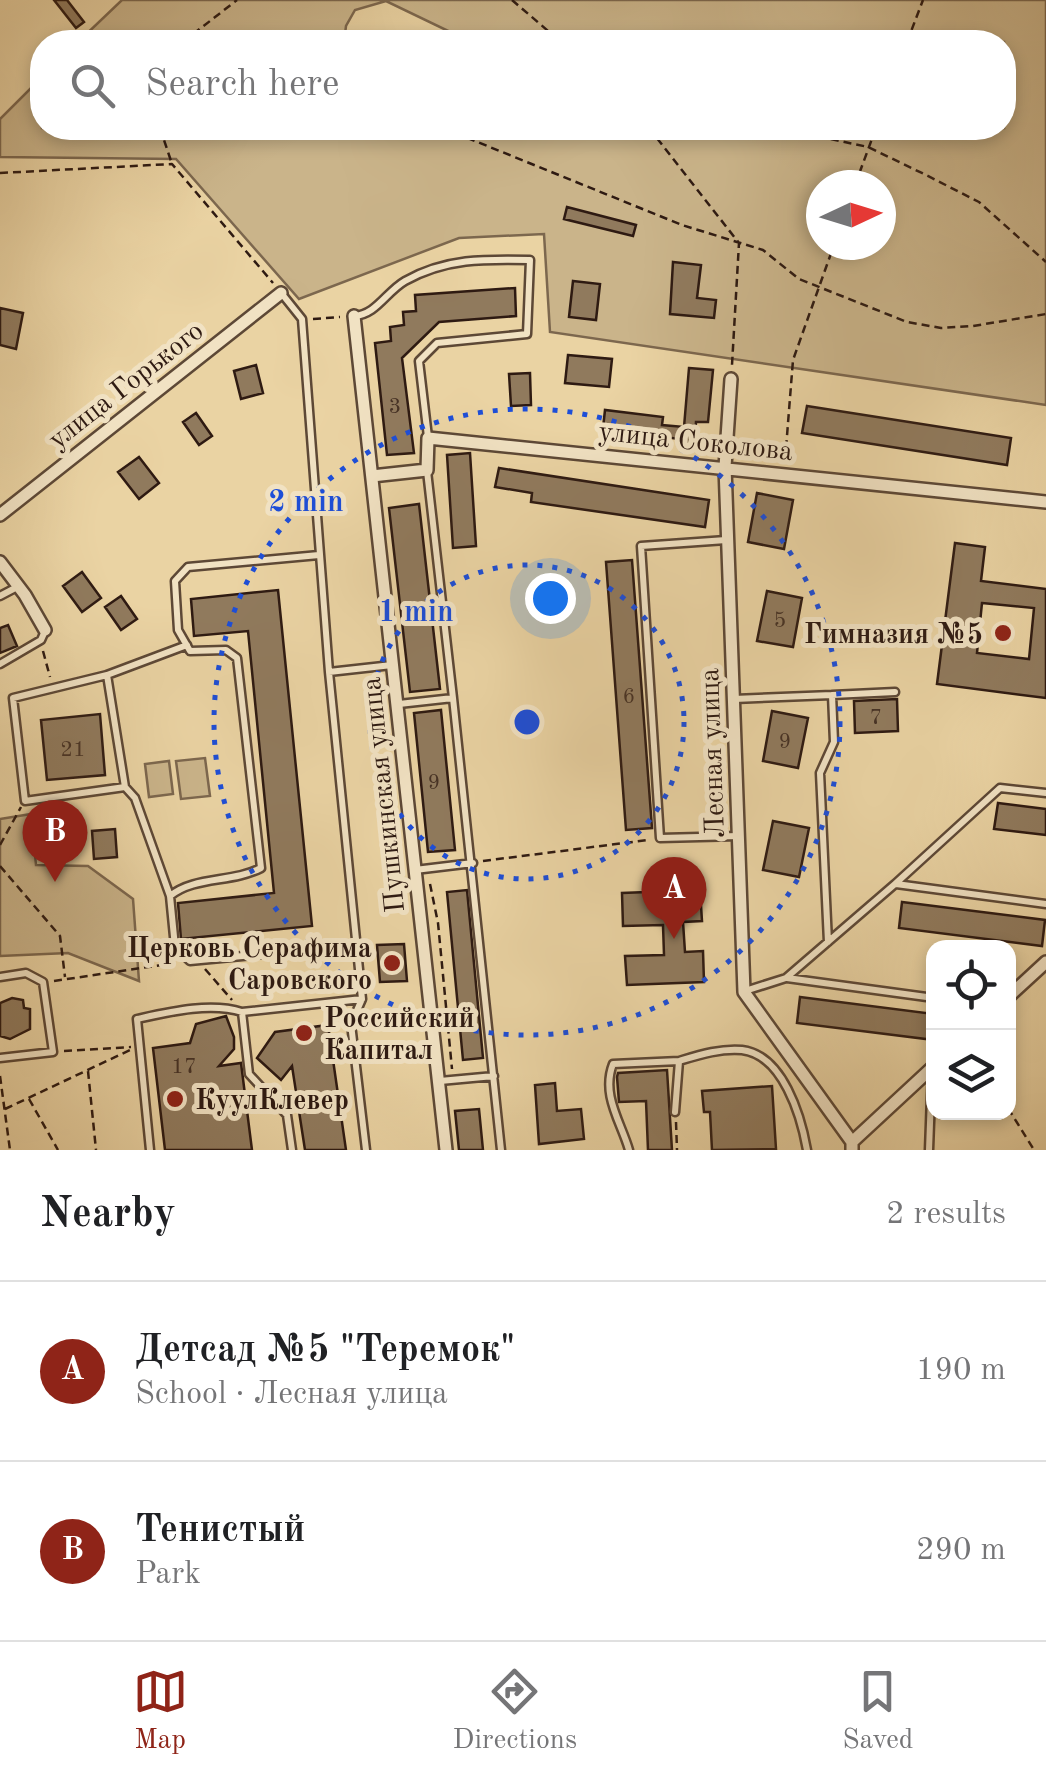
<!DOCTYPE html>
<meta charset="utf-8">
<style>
body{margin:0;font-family:"Old Standard TT",serif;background:#f2f2f2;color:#202124}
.controls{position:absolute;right:30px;bottom:30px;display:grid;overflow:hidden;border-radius:20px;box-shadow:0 5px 15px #0003}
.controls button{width:90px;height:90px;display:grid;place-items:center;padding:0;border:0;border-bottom:2px solid #e0e0e0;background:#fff;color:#202124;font:50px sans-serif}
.compass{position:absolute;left:806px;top:170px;width:90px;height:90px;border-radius:50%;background:#fff;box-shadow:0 5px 15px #0003;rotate:86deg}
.you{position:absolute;left:550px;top:598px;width:35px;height:35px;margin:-25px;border:8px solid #fff;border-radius:50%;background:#1a73e8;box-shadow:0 0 0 15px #1a73e833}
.badge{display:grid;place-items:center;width:65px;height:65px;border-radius:50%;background:#8f2418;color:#fff;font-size:32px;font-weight:700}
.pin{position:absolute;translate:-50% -82px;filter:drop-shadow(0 2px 5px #0008)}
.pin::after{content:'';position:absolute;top:52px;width:35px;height:30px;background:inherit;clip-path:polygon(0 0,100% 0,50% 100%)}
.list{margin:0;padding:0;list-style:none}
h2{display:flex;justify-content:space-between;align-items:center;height:130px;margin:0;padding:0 40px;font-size:42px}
h2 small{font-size:32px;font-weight:400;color:#757577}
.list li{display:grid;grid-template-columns:65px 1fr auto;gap:30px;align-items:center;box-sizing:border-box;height:180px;padding:0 40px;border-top:2px solid #e0e0e0}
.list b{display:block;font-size:38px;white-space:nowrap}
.list p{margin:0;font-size:32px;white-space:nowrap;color:#757577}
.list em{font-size:32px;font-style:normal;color:#757577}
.icon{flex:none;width:55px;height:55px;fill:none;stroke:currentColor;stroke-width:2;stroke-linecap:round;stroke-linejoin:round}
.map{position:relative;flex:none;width:1046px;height:1150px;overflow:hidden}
.search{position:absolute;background:#fff;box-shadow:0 5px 15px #0003;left:30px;right:30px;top:30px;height:110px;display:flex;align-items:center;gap:25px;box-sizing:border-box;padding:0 35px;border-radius:40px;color:#757577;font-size:38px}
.sheet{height:490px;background:#fff}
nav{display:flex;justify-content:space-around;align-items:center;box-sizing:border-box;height:140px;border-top:2px solid #e0e0e0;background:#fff;font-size:28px;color:#757577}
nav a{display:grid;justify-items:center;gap:5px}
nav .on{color:#8f2418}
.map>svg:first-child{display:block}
.green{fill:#cab48a;stroke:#7c674e;stroke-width:2.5;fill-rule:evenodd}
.building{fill:#907a5d;stroke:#2e1a12;stroke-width:2.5;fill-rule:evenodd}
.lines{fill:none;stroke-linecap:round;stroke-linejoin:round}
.lane-casing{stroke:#5d4836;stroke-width:11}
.street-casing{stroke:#5d4836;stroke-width:16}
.path{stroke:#2e1a12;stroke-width:2.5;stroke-dasharray:8 5;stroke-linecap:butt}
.lane{stroke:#f1e2c3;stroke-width:6}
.street{stroke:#f1e2c3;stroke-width:11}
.ring{fill:none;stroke:#1d4ed8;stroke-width:5;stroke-dasharray:5 10}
.poi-dot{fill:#8f2418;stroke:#f1e2c3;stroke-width:4}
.labels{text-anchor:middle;stroke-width:10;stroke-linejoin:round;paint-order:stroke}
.number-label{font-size:22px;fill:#463225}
.street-label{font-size:28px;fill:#2e1a12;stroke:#f1e2c3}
.poi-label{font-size:28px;font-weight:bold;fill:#2e1a12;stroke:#f1e2c3;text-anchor:end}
.centre{fill:#1d4ed8;stroke:#f1e2c3;stroke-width:5}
.ring-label{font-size:30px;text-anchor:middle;font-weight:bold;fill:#1d4ed8;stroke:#f1e2c3;stroke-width:10;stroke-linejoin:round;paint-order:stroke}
</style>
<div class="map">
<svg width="1046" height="1150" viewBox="0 0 1046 1150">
<rect width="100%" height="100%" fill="#ead3a3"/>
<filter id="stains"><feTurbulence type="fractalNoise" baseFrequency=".002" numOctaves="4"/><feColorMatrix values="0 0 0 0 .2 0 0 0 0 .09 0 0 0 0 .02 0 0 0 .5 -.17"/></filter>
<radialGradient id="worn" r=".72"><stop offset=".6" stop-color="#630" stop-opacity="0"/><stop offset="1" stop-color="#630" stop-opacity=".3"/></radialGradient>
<path class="green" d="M 122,0 L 1046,0 L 1046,405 L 550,332 L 544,234 L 459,238 L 299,299 L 176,159 L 0,157 L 0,119 L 42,77 L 42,128 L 1004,128 L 1004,42 L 471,42 L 386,1 L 355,10 L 346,26 L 344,42 L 78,42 ZM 821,185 L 881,185 L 881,245 L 821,245 Z
M 205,758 L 210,796 L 181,799 L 176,761 Z
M 169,761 L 173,794 L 149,797 L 145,764 Z
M 31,814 L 36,865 L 88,866 L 133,899 L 139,981 L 68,953 L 0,956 L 0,819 Z"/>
<path class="building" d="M 54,0 L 67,0 L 84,22 L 76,28 Z
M 567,207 L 636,225 L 633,236 L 564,219 Z
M 673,262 L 701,265 L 697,298 L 716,300 L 714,318 L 670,314 Z
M 573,281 L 600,284 L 596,320 L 569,317 Z
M 515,288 L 516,316 L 439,322 L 402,358 L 414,453 L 387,455 L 375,343 L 391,341 L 390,327 L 404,325 L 403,312 L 416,311 L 415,295 Z
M 0,308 L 23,313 L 16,349 L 0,345 Z
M 568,355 L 612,359 L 609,387 L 565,383 Z
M 256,365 L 263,393 L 241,399 L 234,371 Z
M 689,368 L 713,370 L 708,422 L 696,422 L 695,437 L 714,439 L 714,448 L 678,445 L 679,439 L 603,428 L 605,410 L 663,417 L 662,425 L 684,427 Z
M 530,373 L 531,405 L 511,406 L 509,374 Z
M 807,406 L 1011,438 L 1007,465 L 802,433 Z
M 196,413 L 212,436 L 199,445 L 183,422 Z
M 470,453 L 476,546 L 453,548 L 447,455 Z
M 139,457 L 159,483 L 139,499 L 118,472 Z
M 499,468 L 709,500 L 705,527 L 531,502 L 532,493 L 495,487 Z
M 757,493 L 793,500 L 784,549 L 748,542 Z
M 419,504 L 440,689 L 410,692 L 389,508 Z
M 955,543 L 985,547 L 981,581 L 1046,589 L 1046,698 L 937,684 ZM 982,603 L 1034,608 L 1029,659 L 977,653 Z
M 632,560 L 652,828 L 626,830 L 606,562 Z
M 82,572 L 101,598 L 82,612 L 63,586 Z
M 278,590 L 312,926 L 181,939 L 178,903 L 274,893 L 248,631 L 194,636 L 191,599 Z
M 767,591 L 802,598 L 793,647 L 757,641 Z
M 121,596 L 137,619 L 121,630 L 105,607 Z
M 8,625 L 17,646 L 0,653 L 0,628 Z
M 897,699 L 898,731 L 855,733 L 854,701 Z
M 441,710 L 455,850 L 428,852 L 414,713 Z
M 772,711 L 808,718 L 798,768 L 763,761 Z
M 100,714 L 105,775 L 47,780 L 41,720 Z
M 998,803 L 1046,809 L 1046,835 L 994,829 Z
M 773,821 L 809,828 L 799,877 L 763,870 Z
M 115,829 L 117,857 L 94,859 L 92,831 Z
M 467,890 L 483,1058 L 463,1060 L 447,892 Z
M 700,890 L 702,921 L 683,922 L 685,952 L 703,951 L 704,982 L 627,985 L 625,956 L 664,955 L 663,925 L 623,926 L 622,893 Z
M 902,902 L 1045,920 L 1042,946 L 899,928 Z
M 404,944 L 407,981 L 380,982 L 377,945 Z
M 800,997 L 934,1014 L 934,1040 L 797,1023 Z
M 12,998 L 23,1000 L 24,1008 L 30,1009 L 30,1029 L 10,1039 L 0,1036 L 0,1003 Z
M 226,1016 L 234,1037 L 234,1049 L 219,1066 L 241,1063 L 252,1150 L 165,1150 L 153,1048 L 190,1043 L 196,1024 Z
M 328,1025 L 346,1150 L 305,1150 L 292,1066 L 281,1080 L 257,1058 L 275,1032 Z
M 667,1070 L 672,1150 L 648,1150 L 646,1101 L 619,1102 L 617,1077 L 618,1073 Z
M 555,1083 L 557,1111 L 581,1109 L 584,1139 L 539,1144 L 535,1085 Z
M 772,1086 L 776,1149 L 712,1150 L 710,1112 L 704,1112 L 702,1091 Z
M 479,1109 L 483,1150 L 459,1150 L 455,1111 Z"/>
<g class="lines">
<g class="lane-casing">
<path id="lane" d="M 282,294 L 302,319 L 329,672 L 362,999
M 354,316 C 376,315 386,292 405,281 C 446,258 485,259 530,260 L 527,334 L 437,343 L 419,361 L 428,437
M 726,540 L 641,546 L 660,838 L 739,836
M 319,555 L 188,567 L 175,581 L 178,630 L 190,651 L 226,650 L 237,658 L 261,868 C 232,883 194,876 170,896 L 175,947 L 190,961 L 357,945
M 0,596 L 19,586
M 0,664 L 41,640 L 45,631
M 329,672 L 392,665
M 107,675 L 13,698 L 25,801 L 125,787 L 135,798 L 170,896
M 832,695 L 895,692
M 453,698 L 501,1150
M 734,699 L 832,695 L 834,742 L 820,773 L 828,942
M 399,704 L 453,698 L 427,471
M 125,787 L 107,675 L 187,645
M 415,870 L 473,863
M 896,884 L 1046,904
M 0,977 L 26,973 L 43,982 L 53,1052 L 0,1058
M 787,978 L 934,998
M 745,991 L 786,978 L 895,884 L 1000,788 L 1046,793
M 440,1081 L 494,1076
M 675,1112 L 679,1061 C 699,1055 721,1048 742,1050 C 783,1055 801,1116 807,1150
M 150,1150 L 137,1019 C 169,1012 210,1002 242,1012
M 292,1150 L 287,1115 L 249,1074 L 242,1012 L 362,999 L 351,1024 L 366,1150
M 629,1150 C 621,1122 601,1095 613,1064 L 679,1061
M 929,1150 L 932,1069"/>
</g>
<g class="street-casing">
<path id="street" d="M 354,316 L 446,1150
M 731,379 L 725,467 L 744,992 L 852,1142 L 852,1150
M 372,476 L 427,470 L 428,438 L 1046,502
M 0,515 L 281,293
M 0,562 L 25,595 L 45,630
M 1008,997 L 1046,962
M 852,1142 L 934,1066"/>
</g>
<path class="path" d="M 512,0 L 561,42
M 183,42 L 237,0
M 907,42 L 923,0
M 160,128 L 172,164
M 443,128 L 682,225 L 763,250 L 799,279 L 907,322 L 941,328 L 973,326 L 1046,314
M 649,128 L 739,243 L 732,365
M 780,128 L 868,147 L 924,174 L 979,202 L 1046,262
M 0,173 L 172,164 L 273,283
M 855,185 L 876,128
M 313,319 L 340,317
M 785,461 L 793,360 L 834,245
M 43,651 L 50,677
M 0,845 L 21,807
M 483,861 L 648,840
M 0,866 L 60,936 L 65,977
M 430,884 L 438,923 L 452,1069
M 205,969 L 232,1000
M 54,981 L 175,963
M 64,1051 L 131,1047
M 88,1071 L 96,1150
M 0,1076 L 10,1150
M 29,1099 L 58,1150
M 1008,1108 L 1034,1150
M 5,1109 L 130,1050
M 676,1122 L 677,1150"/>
<use href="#lane" class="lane"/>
<use href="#street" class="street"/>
</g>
<g class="ring">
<circle cx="527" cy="722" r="157"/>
<circle cx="527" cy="722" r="313"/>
</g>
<g class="poi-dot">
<circle cx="1003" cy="633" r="10"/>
<circle cx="392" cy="963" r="10"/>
<circle cx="304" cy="1033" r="10"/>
<circle cx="175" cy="1099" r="10"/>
</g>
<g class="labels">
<g class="number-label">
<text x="395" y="413">3</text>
<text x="780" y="627">5</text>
<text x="629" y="703">6</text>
<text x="876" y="724">7</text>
<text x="785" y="748">9</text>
<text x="73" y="756">21</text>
<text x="434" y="789">9</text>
<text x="184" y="1073">17</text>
</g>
<g class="street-label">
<text transform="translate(125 384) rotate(-38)" y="10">улица Горького</text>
<text transform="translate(696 440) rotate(6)" y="10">улица Соколова</text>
<text transform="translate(711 753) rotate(-92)" y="10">Лесная улица</text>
<text transform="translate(382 795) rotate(-96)" y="10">Пушкинская улица</text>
</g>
<g class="poi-label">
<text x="983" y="643">Гимназия №5</text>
<text x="372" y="957">Церковь Серафима<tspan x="372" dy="32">Саровского</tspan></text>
<text x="324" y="1027" text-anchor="start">Российский<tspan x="324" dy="32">Капитал</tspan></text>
<text x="195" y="1109" text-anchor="start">КуулКлевер</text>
</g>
</g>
<circle cx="527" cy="722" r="15" class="centre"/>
<g class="ring-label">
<text x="306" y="511">2 min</text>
<text x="416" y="621">1 min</text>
</g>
<rect width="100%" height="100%" filter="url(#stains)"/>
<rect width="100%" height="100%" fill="url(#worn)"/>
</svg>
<div class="controls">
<button><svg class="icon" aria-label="locate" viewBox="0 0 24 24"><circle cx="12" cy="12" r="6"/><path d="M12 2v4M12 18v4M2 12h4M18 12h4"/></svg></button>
<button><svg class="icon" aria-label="layers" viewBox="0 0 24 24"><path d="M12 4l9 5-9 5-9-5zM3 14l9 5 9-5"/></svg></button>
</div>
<svg class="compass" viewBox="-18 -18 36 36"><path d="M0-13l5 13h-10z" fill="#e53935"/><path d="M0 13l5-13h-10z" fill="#757577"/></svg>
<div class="you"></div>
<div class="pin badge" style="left:674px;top:939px">A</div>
<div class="pin badge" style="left:55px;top:882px">B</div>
<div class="search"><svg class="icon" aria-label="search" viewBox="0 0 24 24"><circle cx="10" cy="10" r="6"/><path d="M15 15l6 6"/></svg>Search here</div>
</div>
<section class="sheet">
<h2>Nearby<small>2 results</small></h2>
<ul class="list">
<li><span class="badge">A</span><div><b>Детсад №5 &quot;Теремок&quot;</b><p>School · Лесная улица</p></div><em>190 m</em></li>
<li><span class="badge">B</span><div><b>Тенистый</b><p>Park</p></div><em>290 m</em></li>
</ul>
</section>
<nav>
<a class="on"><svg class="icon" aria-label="map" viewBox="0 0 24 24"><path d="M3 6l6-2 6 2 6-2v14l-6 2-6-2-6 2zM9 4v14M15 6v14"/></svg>Map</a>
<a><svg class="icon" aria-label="directions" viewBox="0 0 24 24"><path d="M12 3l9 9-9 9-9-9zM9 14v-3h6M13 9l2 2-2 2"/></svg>Directions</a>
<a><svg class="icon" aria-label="saved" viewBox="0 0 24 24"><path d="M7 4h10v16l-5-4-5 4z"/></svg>Saved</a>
</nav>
